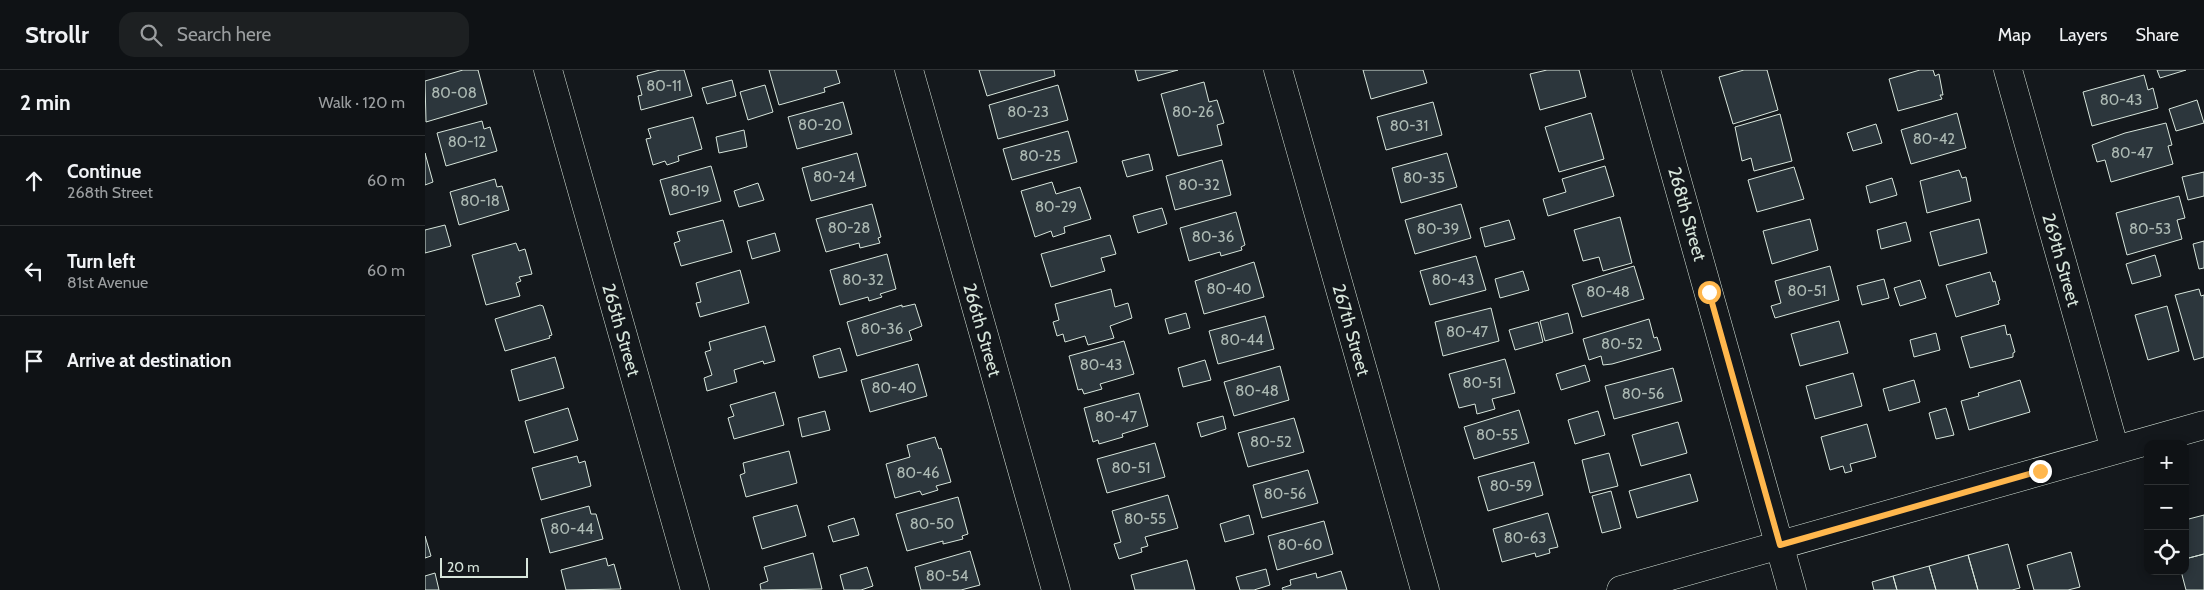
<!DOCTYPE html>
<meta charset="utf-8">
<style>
body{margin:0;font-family:Cabin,sans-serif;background:#1d2022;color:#f1f3f6}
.controls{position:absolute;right:15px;bottom:15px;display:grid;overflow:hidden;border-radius:10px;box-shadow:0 2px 8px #0003}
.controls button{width:45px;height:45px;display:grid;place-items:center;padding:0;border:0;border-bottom:1px solid #2f3234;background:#0f1215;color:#f1f3f6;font:25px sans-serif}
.scale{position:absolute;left:15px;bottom:12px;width:88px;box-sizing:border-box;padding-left:5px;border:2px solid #d8e6dc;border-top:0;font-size:14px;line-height:18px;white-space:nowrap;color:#d8e6dc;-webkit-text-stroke:4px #14181c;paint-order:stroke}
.stop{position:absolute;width:15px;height:15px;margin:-11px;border:4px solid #ffb74d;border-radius:50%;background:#fff}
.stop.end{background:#ffb74d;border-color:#fff;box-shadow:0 1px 5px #0008}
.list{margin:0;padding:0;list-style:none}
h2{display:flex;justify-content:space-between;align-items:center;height:65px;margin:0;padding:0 20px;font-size:21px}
h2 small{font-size:16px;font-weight:400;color:#9b9ea0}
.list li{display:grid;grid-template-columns:32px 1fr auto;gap:15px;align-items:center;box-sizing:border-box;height:90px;padding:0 20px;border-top:1px solid #2f3234}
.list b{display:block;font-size:19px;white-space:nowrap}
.list p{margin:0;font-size:16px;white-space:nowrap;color:#9b9ea0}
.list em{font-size:16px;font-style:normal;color:#9b9ea0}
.icon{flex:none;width:28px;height:28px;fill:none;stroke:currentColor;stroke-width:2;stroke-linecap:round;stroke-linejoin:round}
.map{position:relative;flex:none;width:1779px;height:520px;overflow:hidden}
header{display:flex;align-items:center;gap:30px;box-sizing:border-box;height:70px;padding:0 25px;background:#0f1215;border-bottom:1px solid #2f3234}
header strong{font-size:24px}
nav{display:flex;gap:28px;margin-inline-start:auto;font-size:18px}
.search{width:350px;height:45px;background:#1d2022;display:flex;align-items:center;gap:12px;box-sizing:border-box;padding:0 18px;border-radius:15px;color:#9b9ea0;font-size:19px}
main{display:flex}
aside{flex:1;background:#0f1215}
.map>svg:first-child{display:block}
.building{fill:#2c363c;stroke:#d8e6dc}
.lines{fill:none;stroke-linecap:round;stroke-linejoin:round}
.minor-casing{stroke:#d8e6dc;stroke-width:29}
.minor{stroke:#14181c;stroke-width:28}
.route{stroke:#ffb74d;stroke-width:6}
.labels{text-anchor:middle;stroke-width:4;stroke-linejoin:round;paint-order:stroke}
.number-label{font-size:15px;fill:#adbab4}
.street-label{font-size:18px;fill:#d8e6dc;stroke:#14181c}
</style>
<header>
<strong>Strollr</strong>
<div class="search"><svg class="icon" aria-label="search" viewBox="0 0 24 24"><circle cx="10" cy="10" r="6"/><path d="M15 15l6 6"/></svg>Search here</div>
<nav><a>Map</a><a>Layers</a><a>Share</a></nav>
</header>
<main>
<aside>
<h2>2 min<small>Walk · 120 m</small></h2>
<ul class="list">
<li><svg class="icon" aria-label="ahead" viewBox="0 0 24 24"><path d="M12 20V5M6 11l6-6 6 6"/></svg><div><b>Continue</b><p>268th Street</p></div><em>60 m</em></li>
<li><svg class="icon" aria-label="left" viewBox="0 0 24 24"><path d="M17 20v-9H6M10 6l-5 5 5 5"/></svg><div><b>Turn left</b><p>81st Avenue</p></div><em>60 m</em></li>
<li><svg class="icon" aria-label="arrive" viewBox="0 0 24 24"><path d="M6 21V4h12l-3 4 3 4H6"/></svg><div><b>Arrive at destination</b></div></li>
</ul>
</aside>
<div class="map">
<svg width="1779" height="520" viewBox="0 0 1779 520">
<rect width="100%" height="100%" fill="#14181c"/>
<path class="building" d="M 38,0 L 53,0 L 62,34 L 1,52 L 0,11 Z
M 235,0 L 259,0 L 267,26 L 216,40 L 213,26 L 217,25 L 212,6 Z
M 344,0 L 411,0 L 415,13 L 399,18 L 400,22 L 354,35 Z
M 554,0 L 629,0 L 630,6 L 562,26 Z
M 710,0 L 753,0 L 713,11 Z
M 938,0 L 998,0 L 1002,13 L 946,29 Z
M 1122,0 L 1154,0 L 1161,27 L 1115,40 L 1105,4 Z
M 1319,0 L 1342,0 L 1353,40 L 1308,54 L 1294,7 Z
M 1495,0 L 1508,0 L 1510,6 L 1514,4 L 1518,25 L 1515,25 L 1517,29 L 1473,41 L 1464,9 Z
M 1732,0 L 1761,0 L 1735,8 Z
M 1719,5 L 1723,20 L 1728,18 L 1733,38 L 1667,56 L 1658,22 Z
M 307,10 L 311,26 L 282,34 L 277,18 Z
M 779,12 L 784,32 L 792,30 L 799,53 L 792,55 L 797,75 L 753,86 L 736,24 Z
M 340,15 L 348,42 L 323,50 L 315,22 Z
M 633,15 L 643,50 L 573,69 L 564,35 Z
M 1772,30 L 1779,53 L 1751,61 L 1744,39 Z
M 418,32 L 427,64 L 372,79 L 363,47 Z
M 1008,32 L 1017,65 L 961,80 L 952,47 Z
M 1166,43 L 1179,89 L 1134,102 L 1120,57 Z
M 1532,43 L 1541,78 L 1486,94 L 1476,60 Z
M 1355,44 L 1367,91 L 1329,101 L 1326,88 L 1317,91 L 1310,57 Z
M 268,47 L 277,79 L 253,86 L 254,91 L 242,95 L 240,91 L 228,95 L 221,69 L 226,68 L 223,59 Z
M 57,51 L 59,59 L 65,57 L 72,81 L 21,96 L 12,63 Z
M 1741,53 L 1747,75 L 1743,76 L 1748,94 L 1686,112 L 1680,90 L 1672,92 L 1667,75 L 1700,63 Z
M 1451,54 L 1457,73 L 1428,81 L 1422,63 Z
M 319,60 L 322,77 L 294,83 L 291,67 Z
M 643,61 L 652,92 L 587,110 L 578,79 Z
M 0,83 L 8,112 L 0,115 Z
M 432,83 L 441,116 L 386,131 L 377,98 Z
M 1022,83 L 1032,117 L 976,133 L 967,98 Z
M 724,84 L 728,100 L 702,107 L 697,91 Z
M 797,90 L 806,125 L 750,140 L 741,106 Z
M 286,96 L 296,131 L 245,145 L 235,110 Z
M 1180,96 L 1189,126 L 1123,146 L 1118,129 L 1141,122 L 1137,109 Z
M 1369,97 L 1379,129 L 1332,142 L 1323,110 Z
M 1534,100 L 1537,108 L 1541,107 L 1546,131 L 1502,143 L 1495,111 Z
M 1779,102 L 1779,126 L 1763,130 L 1757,107 Z
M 1467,108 L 1472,125 L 1445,133 L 1441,116 Z
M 70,109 L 72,117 L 77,116 L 84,140 L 34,155 L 25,122 Z
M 627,112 L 631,124 L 655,117 L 666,149 L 639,157 L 640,163 L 628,167 L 626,161 L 610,167 L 596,121 Z
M 333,113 L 339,130 L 314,137 L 309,121 Z
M 1754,126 L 1760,148 L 1752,150 L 1757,169 L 1702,185 L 1691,143 Z
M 447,134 L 456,167 L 453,168 L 455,173 L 435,178 L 434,173 L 401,182 L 391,149 Z
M 1036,134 L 1046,168 L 990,184 L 980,150 Z
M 737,138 L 742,154 L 713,163 L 708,146 Z
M 811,142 L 820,175 L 816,177 L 817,180 L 796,186 L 795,182 L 764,191 L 755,158 Z
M 1195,147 L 1207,193 L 1178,201 L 1174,187 L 1158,191 L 1149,160 Z
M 1385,149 L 1393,180 L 1347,194 L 1338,161 Z
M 1554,149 L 1562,183 L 1514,196 L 1505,162 Z
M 298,150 L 307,182 L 256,196 L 249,173 L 255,171 L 252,162 Z
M 1084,150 L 1090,169 L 1060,177 L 1055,158 Z
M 1481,152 L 1486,171 L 1456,179 L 1452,160 Z
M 20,155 L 26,176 L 0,183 L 0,160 Z
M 350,163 L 355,181 L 327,189 L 322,171 Z
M 685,165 L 691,184 L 676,188 L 680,201 L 626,217 L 616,184 Z
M 1779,171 L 1779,198 L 1774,199 L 1768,174 Z
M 91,173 L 94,181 L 100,179 L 107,204 L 94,207 L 96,211 L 91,213 L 95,226 L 61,235 L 47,185 Z
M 462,184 L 471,219 L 455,224 L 457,227 L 444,231 L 443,227 L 415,235 L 405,200 Z
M 1730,185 L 1736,206 L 1707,214 L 1701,194 Z
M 1051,186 L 1061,220 L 1005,235 L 995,201 Z
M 829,192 L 839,227 L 779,244 L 770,211 Z
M 1209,196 L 1219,229 L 1157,247 L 1147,215 Z
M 1405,196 L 1414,230 L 1350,248 L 1346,236 L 1356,233 L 1350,211 Z
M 315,200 L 324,233 L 275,247 L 271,233 L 276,232 L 271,213 Z
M 1098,201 L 1104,220 L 1075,228 L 1070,209 Z
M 1565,202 L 1568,212 L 1570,211 L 1575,230 L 1573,231 L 1574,234 L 1531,247 L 1521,215 Z
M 1459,209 L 1464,228 L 1437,235 L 1432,216 Z
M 1495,210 L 1501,228 L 1475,236 L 1469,218 Z
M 686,219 L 690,237 L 703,233 L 707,248 L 685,256 L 689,268 L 663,275 L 660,266 L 640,272 L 638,264 L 632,266 L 628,252 L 634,250 L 630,234 Z
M 1774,219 L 1776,226 L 1779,225 L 1779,287 L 1769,290 L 1750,225 Z
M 490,234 L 497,256 L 484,261 L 487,270 L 432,286 L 422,252 L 477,235 L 477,237 Z
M 115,235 L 118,236 L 127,265 L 124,266 L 125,268 L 80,281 L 70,249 Z
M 1742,236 L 1754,281 L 1723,290 L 1710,245 Z
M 1066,238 L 1074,271 L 1018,286 L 1010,252 Z
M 761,243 L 765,258 L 744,264 L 740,249 Z
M 1143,243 L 1148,263 L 1120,271 L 1115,251 Z
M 840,246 L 849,279 L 793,294 L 784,261 Z
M 1224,249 L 1229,268 L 1232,267 L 1236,280 L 1187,294 L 1178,295 L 1176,286 L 1164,290 L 1158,269 Z
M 1414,251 L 1423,283 L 1375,296 L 1366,264 Z
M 1113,252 L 1118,272 L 1090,280 L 1084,260 Z
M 1580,255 L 1582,265 L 1585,264 L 1590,282 L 1588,283 L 1588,287 L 1545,298 L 1536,267 Z
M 340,256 L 350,291 L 339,294 L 338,291 L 309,300 L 312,312 L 282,321 L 279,308 L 287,305 L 280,282 L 286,280 L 284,272 Z
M 1511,263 L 1515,280 L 1489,287 L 1485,270 Z
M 699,271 L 709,304 L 675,314 L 677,319 L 659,324 L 657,319 L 653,320 L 644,286 Z
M 415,278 L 422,301 L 394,308 L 388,286 Z
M 130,287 L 139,318 L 94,331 L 86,300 Z
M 1080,289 L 1090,323 L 1067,329 L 1070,339 L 1052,344 L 1050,334 L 1034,338 L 1024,304 Z
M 780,290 L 786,310 L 758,317 L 753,298 Z
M 493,294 L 502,326 L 445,342 L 436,310 Z
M 1160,295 L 1165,311 L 1136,320 L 1131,304 Z
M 855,296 L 864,330 L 809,346 L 799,312 Z
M 1248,298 L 1257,331 L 1189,349 L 1180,316 Z
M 1428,303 L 1437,336 L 1390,349 L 1381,316 Z
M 1489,310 L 1495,332 L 1464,341 L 1458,319 Z
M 1595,310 L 1605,342 L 1544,360 L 1536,331 L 1554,326 L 1553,323 Z
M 350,322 L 359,355 L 309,369 L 303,348 L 309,346 L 305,335 Z
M 714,323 L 723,356 L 697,364 L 698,367 L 674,374 L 673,370 L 668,372 L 659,338 Z
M 143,338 L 153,370 L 109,383 L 100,351 Z
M 1521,338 L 1529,365 L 1511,369 L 1504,343 Z
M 1094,340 L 1104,373 L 1049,389 L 1039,357 Z
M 400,341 L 405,360 L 377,367 L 373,348 Z
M 1173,341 L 1180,365 L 1150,374 L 1143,350 Z
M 798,346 L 801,359 L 776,367 L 772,353 Z
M 869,348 L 879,382 L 823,397 L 813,363 Z
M 1253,352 L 1262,383 L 1216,396 L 1207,365 Z
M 1442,354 L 1451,387 L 1425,394 L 1427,401 L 1420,403 L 1418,396 L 1405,400 L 1396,367 Z
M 510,367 L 514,379 L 516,378 L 526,412 L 511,416 L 513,420 L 497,425 L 495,421 L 470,428 L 461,394 L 485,387 L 482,375 Z
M 730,373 L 740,407 L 682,423 L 672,389 Z
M 364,381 L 372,413 L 321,427 L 315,405 L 320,403 L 318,393 Z
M 1184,383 L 1193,416 L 1165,423 L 1157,390 Z
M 152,386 L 154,393 L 160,391 L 166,416 L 116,430 L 107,398 Z
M 1109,392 L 1118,425 L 1063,441 L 1053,407 Z
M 883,400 L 893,433 L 837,448 L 828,415 Z
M 1265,404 L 1273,431 L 1212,448 L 1204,421 Z
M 1186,421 L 1196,458 L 1177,463 L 1167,426 Z
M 743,425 L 753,458 L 720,467 L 723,476 L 716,478 L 717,482 L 694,489 L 689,474 L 696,472 L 687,441 Z
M 533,427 L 543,464 L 537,466 L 538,469 L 518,474 L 518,471 L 482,481 L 471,444 Z
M 372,435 L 381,466 L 337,479 L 328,447 Z
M 164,436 L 166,444 L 171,444 L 178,469 L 125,483 L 116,449 Z
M 1123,443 L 1133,477 L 1124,479 L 1125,483 L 1111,487 L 1110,483 L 1077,492 L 1068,459 Z
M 824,445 L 829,464 L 800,472 L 795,454 Z
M 1779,445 L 1779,484 L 1760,489 L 1760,450 Z
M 429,448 L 434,465 L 408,472 L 403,456 Z
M 899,451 L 908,484 L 852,500 L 843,466 Z
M 0,466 L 6,486 L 0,488 Z
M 1583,474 L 1595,518 L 1587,520 L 1553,520 L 1543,485 Z
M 545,481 L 555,515 L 536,520 L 496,520 L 490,497 Z
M 1646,482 L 1655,517 L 1643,520 L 1609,520 L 1602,495 Z
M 388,483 L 397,519 L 336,520 L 335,514 L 343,511 L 339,497 Z
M 1779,484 L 1779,520 L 1761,520 L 1756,501 L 1760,501 L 1760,489 Z
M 1543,485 L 1553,520 L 1511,520 L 1504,496 Z
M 181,488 L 183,496 L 189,494 L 196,519 L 141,520 L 136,500 Z
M 762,490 L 770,520 L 710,520 L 706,505 Z
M 1504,496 L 1511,520 L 1472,520 L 1468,506 Z
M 442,497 L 448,516 L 436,520 L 419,520 L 415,505 Z
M 841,499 L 845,515 L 829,520 L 815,520 L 811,507 Z
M 916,501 L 922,520 L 858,520 L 857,518 L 866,515 L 865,510 L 891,503 L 892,508 Z
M 10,503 L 14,520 L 0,520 L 0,506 Z
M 1468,506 L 1472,520 L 1449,520 L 1447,512 Z"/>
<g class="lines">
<g class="minor-casing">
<path id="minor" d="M 123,0 L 270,520
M 484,0 L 631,520
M 853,0 L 1000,520
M 1221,0 L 1367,520
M 1583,0 L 1690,380
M 1196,520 L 1779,355"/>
</g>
<use href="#minor" class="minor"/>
</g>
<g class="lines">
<path class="route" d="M 1284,222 L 1355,475 L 1615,401"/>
</g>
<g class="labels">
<g class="number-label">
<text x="239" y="21">80-11</text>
<text x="29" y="28">80-08</text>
<text x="1696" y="35">80-43</text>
<text x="603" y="47">80-23</text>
<text x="768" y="47">80-26</text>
<text x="395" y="60">80-20</text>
<text x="984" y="61">80-31</text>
<text x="1509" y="74">80-42</text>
<text x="42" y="77">80-12</text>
<text x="1707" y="88">80-47</text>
<text x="615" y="91">80-25</text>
<text x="409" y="112">80-24</text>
<text x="999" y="113">80-35</text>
<text x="774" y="120">80-32</text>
<text x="265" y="126">80-19</text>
<text x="55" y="136">80-18</text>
<text x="631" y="142">80-29</text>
<text x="424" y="163">80-28</text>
<text x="1013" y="164">80-39</text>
<text x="1725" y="164">80-53</text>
<text x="788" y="172">80-36</text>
<text x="438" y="215">80-32</text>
<text x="1028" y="215">80-43</text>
<text x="804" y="224">80-40</text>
<text x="1382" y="226">80-51</text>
<text x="1183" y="227">80-48</text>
<text x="457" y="264">80-36</text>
<text x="1042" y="267">80-47</text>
<text x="817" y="275">80-44</text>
<text x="1197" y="279">80-52</text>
<text x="676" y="300">80-43</text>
<text x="1057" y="318">80-51</text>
<text x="469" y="323">80-40</text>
<text x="832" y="326">80-48</text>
<text x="1218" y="329">80-56</text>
<text x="691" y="352">80-47</text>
<text x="1072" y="370">80-55</text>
<text x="846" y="377">80-52</text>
<text x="706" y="403">80-51</text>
<text x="493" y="408">80-46</text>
<text x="1086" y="421">80-59</text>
<text x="860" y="429">80-56</text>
<text x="720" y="454">80-55</text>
<text x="507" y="459">80-50</text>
<text x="147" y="464">80-44</text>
<text x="1100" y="473">80-63</text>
<text x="875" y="480">80-60</text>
<text x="522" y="511">80-54</text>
</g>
<g class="street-label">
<text transform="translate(1262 144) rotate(74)" y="6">268th Street</text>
<text transform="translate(1636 190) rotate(74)" y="6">269th Street</text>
<text transform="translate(196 260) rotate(74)" y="6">265th Street</text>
<text transform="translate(557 260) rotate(74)" y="6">266th Street</text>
<text transform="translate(926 260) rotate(74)" y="6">267th Street</text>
</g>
</g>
</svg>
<div class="controls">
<button>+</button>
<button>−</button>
<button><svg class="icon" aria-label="locate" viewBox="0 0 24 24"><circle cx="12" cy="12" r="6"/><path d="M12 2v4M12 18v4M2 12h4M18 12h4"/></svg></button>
</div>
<div class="scale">20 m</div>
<div class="stop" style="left:1284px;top:222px"></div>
<div class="stop end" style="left:1615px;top:401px"></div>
</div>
</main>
